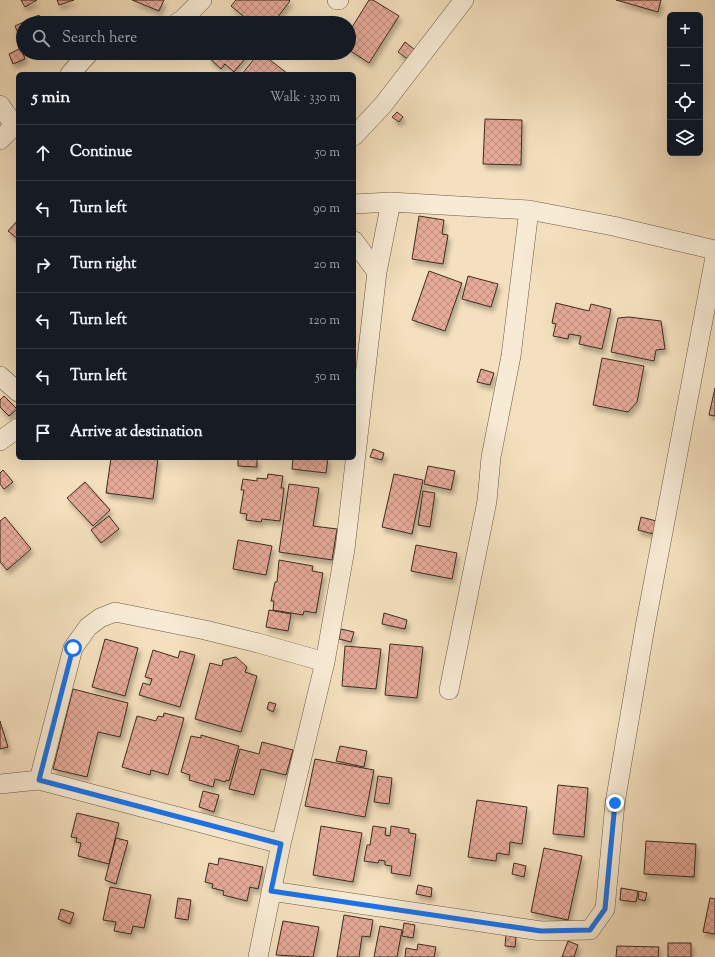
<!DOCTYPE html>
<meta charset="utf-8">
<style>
body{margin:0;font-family:"Sorts Mill Goudy",serif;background:#20242c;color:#f1f3f6}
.controls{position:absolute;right:12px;top:12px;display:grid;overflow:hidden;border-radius:6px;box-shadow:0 4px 16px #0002}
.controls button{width:36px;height:36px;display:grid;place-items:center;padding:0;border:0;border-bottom:1px solid #363941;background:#171b24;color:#f1f3f6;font:20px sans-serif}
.stop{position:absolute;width:12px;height:12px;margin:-9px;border:3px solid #1a73e8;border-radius:50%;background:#fff}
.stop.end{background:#1a73e8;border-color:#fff;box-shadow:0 1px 4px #0008}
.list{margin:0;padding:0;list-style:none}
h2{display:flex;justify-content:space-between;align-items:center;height:52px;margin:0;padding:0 16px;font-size:17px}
h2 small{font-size:13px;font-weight:400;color:#9ea1a6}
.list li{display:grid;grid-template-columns:26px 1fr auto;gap:12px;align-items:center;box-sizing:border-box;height:56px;padding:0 16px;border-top:1px solid #363941}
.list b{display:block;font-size:15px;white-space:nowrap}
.list em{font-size:13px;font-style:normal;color:#9ea1a6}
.icon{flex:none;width:22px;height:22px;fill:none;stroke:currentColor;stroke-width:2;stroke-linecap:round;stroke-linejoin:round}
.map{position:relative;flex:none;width:715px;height:957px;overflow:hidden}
.search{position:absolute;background:#171b24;box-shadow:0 4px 16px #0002;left:16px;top:16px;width:340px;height:44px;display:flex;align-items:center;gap:10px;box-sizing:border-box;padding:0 14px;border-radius:22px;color:#9ea1a6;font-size:15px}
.panel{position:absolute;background:#171b24;box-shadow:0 4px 16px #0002;left:16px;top:72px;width:340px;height:388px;border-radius:6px}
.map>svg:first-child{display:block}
.building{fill:url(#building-cross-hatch);stroke:#3d2b1d;filter:url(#shadow)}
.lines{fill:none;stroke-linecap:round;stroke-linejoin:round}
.minor-casing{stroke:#6b5845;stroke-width:20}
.minor{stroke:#f8ebd5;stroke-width:19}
.route{stroke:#1a73e8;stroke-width:5}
</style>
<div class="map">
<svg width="715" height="957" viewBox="0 0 715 957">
<defs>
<pattern id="building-cross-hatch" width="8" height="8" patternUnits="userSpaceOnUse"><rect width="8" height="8" fill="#e6aa99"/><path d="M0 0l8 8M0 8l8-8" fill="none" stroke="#bc8b7c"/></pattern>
<filter id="shadow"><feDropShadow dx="2.5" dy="4.5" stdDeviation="2" flood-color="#0004"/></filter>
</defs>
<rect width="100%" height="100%" fill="#f4e0be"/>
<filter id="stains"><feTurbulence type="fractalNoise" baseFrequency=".005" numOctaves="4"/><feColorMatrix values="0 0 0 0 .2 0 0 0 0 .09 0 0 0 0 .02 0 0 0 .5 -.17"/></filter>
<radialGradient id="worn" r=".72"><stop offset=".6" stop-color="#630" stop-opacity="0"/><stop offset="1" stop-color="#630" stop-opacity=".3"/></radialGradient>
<path class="building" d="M 21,0 L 37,0 L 25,7 Z
M 57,0 L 74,0 L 59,5 Z
M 132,0 L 164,0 L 159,11 Z
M 236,0 L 289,0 L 290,1 L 273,23 L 252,23 L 231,6 Z
M 369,0 L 373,0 L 399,16 L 369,63 L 349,50 L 349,32 Z
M 616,0 L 661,0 L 658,12 Z
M 39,15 L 43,23 L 23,23 L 23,45 L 15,26 Z
M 405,42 L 415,50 L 409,60 L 398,52 Z
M 21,48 L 25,59 L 13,64 L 9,54 Z
M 213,53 L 250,53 L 234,72 L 225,64 L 221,69 L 209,58 Z
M 259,53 L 261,53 L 288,74 L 242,74 Z
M 397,112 L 403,117 L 399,122 L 392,117 Z
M 485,119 L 522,120 L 521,165 L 483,164 Z
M 419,216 L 444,220 L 442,234 L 448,235 L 443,264 L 412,259 Z
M 18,220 L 18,244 L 16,242 L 18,239 L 8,231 Z
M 429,271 L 462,283 L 445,331 L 412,320 Z
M 468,276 L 498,284 L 491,307 L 462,299 Z
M 556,303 L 589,311 L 591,304 L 611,309 L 602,349 L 579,344 L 581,336 L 569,334 L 568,339 L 553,336 L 556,324 L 552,323 Z
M 629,317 L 661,321 L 665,349 L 656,350 L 654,361 L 611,352 L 618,318 Z
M 602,358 L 644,366 L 637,402 L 628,412 L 593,405 Z
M 481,369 L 494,373 L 490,385 L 477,382 Z
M 715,388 L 715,416 L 709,415 Z
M 4,396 L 17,409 L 9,416 L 0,407 L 0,400 Z
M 373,449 L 384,453 L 382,460 L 370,457 Z
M 111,458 L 158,458 L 153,499 L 106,493 Z
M 238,458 L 257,458 L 257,467 L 238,466 Z
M 293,458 L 328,458 L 326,473 L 292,469 Z
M 428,466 L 455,471 L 451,490 L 424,484 Z
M 3,470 L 13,482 L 4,489 L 0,484 L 0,473 Z
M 268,474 L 283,476 L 281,488 L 284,488 L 280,521 L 262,519 L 261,522 L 246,520 L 247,514 L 240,513 L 244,490 L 241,490 L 243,479 L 257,481 L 257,478 L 267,479 Z
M 394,474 L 423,480 L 412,534 L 382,527 Z
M 85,482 L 110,510 L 93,526 L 67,498 Z
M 289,484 L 319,488 L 313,526 L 337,529 L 332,560 L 279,552 Z
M 423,491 L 435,493 L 430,527 L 418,525 Z
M 109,516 L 119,529 L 101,543 L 91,530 Z
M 5,517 L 31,549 L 7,570 L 0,562 L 0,521 Z
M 641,517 L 660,522 L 657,535 L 638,530 Z
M 238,540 L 272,546 L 266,575 L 233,569 Z
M 416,545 L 457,553 L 452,579 L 411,571 Z
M 279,560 L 313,566 L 312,571 L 323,573 L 316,613 L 304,611 L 303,615 L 273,610 L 274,601 L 271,601 L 275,582 L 277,582 Z
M 269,610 L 291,614 L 288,631 L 266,627 Z
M 384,613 L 407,620 L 405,629 L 382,624 Z
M 341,629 L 354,632 L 351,642 L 339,639 Z
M 105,639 L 138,648 L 125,696 L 92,687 Z
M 390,644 L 423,647 L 417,698 L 385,695 Z
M 345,646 L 381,649 L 376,689 L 342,686 Z
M 153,650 L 178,658 L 180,651 L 195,655 L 180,707 L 139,695 L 143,683 L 150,685 L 152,679 L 145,677 Z
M 236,657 L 247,667 L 245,672 L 257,676 L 241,732 L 195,719 L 210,663 L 222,666 L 223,660 Z
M 73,689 L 128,703 L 120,737 L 98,732 L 87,777 L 53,769 Z
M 269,702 L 276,704 L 273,712 L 267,709 Z
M 164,713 L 184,718 L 168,775 L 151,770 L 150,775 L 122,767 L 137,716 L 156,721 L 158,716 L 163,717 Z
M 0,721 L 8,747 L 0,749 Z
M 201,735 L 239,746 L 229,781 L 226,780 L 225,782 L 215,779 L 213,787 L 189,780 L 190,775 L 181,772 L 191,736 L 201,738 Z
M 262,742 L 293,750 L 286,775 L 261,769 L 254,795 L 229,789 L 240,749 L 259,754 Z
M 340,746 L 367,751 L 364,767 L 336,761 Z
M 315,759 L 374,770 L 365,817 L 305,806 Z
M 378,776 L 392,778 L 389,804 L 374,802 Z
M 558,785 L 588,788 L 584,837 L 553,834 Z
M 203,791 L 219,795 L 214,812 L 199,807 Z
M 477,800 L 527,807 L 522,844 L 510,842 L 509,855 L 497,853 L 496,861 L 468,857 Z
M 77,813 L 119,823 L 109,864 L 78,856 L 81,843 L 76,842 L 77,838 L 71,837 Z
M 321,826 L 362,833 L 353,882 L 313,875 Z
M 373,826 L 386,828 L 385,835 L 390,836 L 391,826 L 409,829 L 409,833 L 416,834 L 410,876 L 391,873 L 392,866 L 385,865 L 385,861 L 379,860 L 378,863 L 364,861 L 367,845 L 370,845 Z
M 116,838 L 128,841 L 116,884 L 105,880 Z
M 646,841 L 696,844 L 694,877 L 644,874 Z
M 544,848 L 582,856 L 568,920 L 531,912 Z
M 219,858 L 263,867 L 258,889 L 250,887 L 247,901 L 223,895 L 224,891 L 212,888 L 213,884 L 205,882 L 209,863 L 218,865 Z
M 514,863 L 526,866 L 524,877 L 512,874 Z
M 418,885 L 432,888 L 431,897 L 416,894 Z
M 110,887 L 151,895 L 144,928 L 133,926 L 131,934 L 114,931 L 116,922 L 103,920 Z
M 621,888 L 638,891 L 636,902 L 620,900 Z
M 639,891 L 647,893 L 645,901 L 638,899 Z
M 178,898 L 191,900 L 188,920 L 175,918 Z
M 710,898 L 715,899 L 715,934 L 703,932 Z
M 61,909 L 74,913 L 70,924 L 58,919 Z
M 344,915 L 373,920 L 370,937 L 362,936 L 359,957 L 337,957 Z
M 283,921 L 319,927 L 313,957 L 276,955 Z
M 404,923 L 415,925 L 413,938 L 402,936 Z
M 380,926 L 402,930 L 397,957 L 374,957 Z
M 506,935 L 516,937 L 515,947 L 505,946 Z
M 568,941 L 578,945 L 574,957 L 562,957 Z
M 668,943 L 691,943 L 691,957 L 668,957 Z
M 418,944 L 436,947 L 434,957 L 405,957 L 406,948 L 417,950 Z
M 617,946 L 659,947 L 658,957 L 616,957 Z"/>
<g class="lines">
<g class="minor-casing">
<path id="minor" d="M 337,0 L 339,0
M 177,23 L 183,19 L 202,0
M 70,74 L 89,53
M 0,105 L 14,125
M 354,136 L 383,105 L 464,0
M 0,140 L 18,122
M 354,204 L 391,202 L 529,210 L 613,226 L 715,250
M 354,241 L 377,272
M 0,376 L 18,392
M 0,441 L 18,428
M 449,690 L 487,501 L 491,457 L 511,356 L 529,210
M 39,780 L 73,648 L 88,627 L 100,618 L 115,612 L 205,630 L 258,643 L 325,662
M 0,784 L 39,780 L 281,844
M 271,891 L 541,931 L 590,930 L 605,909 L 615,803 L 645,627 L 715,257
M 258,957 L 281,844 L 325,662 L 345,549 L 377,272 L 391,202"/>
</g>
<use href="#minor" class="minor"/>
</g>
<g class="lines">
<path class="route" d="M 73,648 L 39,780 L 281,844 L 271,891 L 541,931 L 590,930 L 605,909 L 615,803"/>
</g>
<rect width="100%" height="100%" filter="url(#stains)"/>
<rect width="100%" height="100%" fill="url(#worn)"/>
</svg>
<div class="controls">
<button>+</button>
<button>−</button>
<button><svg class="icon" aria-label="locate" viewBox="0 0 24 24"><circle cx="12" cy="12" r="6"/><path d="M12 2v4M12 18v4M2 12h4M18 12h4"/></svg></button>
<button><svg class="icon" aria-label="layers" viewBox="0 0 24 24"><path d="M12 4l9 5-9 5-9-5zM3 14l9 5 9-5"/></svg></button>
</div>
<div class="stop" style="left:73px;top:648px"></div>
<div class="stop end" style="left:615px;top:803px"></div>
<div class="search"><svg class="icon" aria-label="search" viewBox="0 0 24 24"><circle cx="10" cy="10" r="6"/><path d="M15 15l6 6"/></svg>Search here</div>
<section class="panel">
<h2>5 min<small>Walk · 330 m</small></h2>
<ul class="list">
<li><svg class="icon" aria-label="ahead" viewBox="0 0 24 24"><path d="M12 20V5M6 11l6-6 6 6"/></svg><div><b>Continue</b></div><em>50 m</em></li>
<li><svg class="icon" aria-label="left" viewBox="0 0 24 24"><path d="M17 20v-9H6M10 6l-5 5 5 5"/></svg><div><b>Turn left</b></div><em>90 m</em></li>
<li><svg class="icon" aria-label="right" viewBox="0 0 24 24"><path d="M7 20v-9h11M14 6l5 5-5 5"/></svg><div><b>Turn right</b></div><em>20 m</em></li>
<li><svg class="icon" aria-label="left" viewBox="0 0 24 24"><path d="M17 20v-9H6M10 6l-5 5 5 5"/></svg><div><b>Turn left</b></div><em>120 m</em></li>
<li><svg class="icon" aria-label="left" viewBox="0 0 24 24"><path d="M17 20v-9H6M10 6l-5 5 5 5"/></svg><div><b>Turn left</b></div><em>50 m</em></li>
<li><svg class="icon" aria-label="arrive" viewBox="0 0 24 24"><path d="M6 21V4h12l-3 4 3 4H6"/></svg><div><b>Arrive at destination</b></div></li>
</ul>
</section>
</div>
